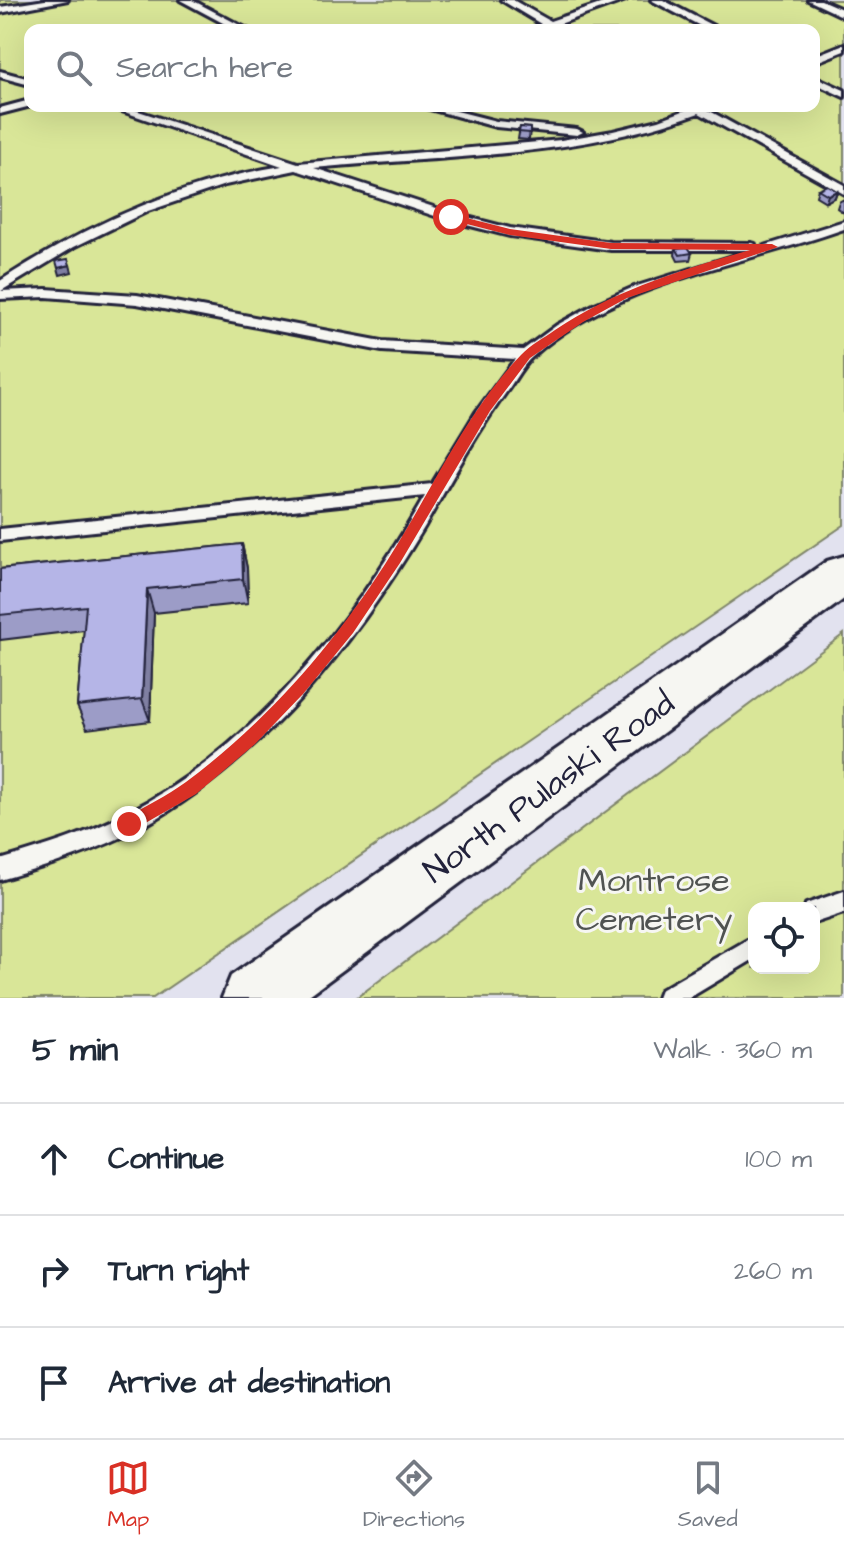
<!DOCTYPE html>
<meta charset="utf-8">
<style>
body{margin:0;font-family:"Architects Daughter",sans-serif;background:#f6f6f7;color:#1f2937}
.controls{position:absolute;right:24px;bottom:24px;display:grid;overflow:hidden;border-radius:16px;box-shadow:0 8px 32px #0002}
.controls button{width:72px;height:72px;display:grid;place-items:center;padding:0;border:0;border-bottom:2px solid #e0e1e3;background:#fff;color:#1f2937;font:40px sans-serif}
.stop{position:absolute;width:24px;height:24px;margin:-18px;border:6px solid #d93025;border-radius:50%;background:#fff}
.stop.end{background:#d93025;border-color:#fff;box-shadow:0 2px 8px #0008}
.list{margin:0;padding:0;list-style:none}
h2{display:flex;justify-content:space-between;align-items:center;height:104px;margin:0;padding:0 32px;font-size:34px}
h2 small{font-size:26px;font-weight:400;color:#747a83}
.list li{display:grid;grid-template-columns:52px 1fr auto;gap:24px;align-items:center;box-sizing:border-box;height:112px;padding:0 32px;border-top:2px solid #e0e1e3}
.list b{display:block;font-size:30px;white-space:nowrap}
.list em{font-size:26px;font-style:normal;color:#747a83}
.icon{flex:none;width:44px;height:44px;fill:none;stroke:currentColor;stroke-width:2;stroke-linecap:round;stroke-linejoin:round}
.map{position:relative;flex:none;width:844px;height:998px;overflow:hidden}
.search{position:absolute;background:#fff;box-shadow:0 8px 32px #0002;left:24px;right:24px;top:24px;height:88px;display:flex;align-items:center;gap:20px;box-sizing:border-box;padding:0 28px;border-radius:16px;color:#747a83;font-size:30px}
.sheet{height:440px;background:#fff}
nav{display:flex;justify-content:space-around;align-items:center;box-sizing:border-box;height:112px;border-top:2px solid #e0e1e3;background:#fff;font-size:22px;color:#747a83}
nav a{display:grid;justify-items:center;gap:4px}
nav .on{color:#d93025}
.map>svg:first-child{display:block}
.green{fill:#d9e698;stroke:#7e846a;stroke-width:2;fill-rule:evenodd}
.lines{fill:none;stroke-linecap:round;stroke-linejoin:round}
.lane-casing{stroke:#22223b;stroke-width:6}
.secondary-casing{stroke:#22223b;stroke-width:6}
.lane{fill:#f6f6f2;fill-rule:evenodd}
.secondary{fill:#f6f6f2;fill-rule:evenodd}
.wall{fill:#9c9cc7;stroke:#22223b;stroke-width:2}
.shaded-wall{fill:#7f7fa2;stroke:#22223b;stroke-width:2}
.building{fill:#b5b5e7;stroke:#22223b;stroke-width:2}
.route{fill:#d93025}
.labels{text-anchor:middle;stroke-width:6;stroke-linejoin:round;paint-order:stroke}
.near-street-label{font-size:34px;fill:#22223b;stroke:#f6f6f2}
.near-park-label{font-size:34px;fill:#505352;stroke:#f6f6f2}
</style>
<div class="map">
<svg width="844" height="998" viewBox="0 0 844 998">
<rect width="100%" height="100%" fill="#e2e2ef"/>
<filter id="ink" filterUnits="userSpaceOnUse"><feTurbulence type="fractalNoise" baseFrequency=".0125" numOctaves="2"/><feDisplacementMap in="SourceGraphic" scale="16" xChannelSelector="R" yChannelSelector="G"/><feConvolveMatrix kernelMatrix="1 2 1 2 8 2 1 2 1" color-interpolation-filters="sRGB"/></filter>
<g filter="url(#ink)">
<path class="green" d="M 0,0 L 844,0 L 844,525 L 153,998 L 0,998 ZM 30,30 L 814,30 L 814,106 L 30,106 Z
M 844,634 L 844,998 L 356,998 ZM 754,908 L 814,908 L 814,968 L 754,968 Z"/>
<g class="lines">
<g class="lane-casing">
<path id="lane" d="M 45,0 L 68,0 L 0,13 L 0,7 Z
M 180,0 L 192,0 L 249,30 L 236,30 Z
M 501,0 L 513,0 L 550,21 L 612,0 L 626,0 L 557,25 L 557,29 L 528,30 L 541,24 Z
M 651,0 L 663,0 L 721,30 L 708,30 Z
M 808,0 L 821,0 L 844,10 L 844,17 Z
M 844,44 L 844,51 L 814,63 L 814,56 Z
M 0,71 L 30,79 L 30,85 L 0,77 Z
M 814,76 L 844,90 L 844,97 L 814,83 Z
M 30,100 L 31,106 L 0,114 L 0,108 Z
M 107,106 L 123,106 L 298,163 L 561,140 L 613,131 L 659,120 L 691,108 L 691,106 L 713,106 L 708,110 L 844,185 L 844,194 L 699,113 C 576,158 443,156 314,168 L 455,214 L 510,228 L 611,242 L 751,243 L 755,244 L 755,250 L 611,250 L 510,236 L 447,220 L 296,170 L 225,185 L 148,211 L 74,247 L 1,291 L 46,289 L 137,295 L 382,341 L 523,350 L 557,325 L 595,304 L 634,287 L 844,221 L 844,229 C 741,266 616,281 532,357 C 522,366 515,380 507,391 C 476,434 451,480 425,526 C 354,645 265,758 142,827 C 97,851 48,866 0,880 L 0,860 C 43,847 85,835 125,814 C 257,747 353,621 425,496 L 0,541 L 0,529 L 432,484 L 476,412 L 515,359 L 382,351 L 137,304 L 46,297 L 0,299 L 0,281 C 86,225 180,182 282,166 Z
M 419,106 L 437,106 L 496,121 L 577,129 L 583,132 L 577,135 L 496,127 Z
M 844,891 L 844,913 L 814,923 L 814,908 L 805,908 L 806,904 Z
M 754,936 L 754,959 L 689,998 L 657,998 L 660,990 Z"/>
</g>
<g class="secondary-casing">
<path id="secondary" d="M 844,556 L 844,599 L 305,998 L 222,998 L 231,976 L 827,561 Z"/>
</g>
<use href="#lane" class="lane"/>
<use href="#secondary" class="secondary"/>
</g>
<path class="wall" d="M 520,127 L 530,128 L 529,140 L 518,139 Z
M 818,189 L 837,191 L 835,197 L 826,202 L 816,196 Z
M 844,199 L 844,213 L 837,208 L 839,202 Z
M 676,248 L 692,253 L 690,260 L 678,261 L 675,255 Z
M 242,544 L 247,568 L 248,603 L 154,613 L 150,721 L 87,729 L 77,706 L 84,630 L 0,640 L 0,569 Z"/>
<path class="shaded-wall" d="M 837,191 L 835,197 L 826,202 L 828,195 Z
M 70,265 L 72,272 L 60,275 L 58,268 Z
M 242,544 L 247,568 L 248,603 L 243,579 Z
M 147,589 L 154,613 L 150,721 L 142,699 Z"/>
<path class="building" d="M 520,127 L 530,128 L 530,133 L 519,132 Z
M 827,185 L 837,191 L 828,195 L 818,189 Z
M 688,247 L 692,253 L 680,255 L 676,248 Z
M 68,259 L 70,265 L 58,268 L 56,261 Z
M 242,544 L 243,579 L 147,589 L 142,699 L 77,706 L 86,606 L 0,615 L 0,569 Z"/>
</g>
<path class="route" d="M 451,214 L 510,229 L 611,243 L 772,244 L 778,247 L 627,298 L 583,322 L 530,358 L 490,411 L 400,563 L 353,633 L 303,694 L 255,744 L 196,794 L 135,829 L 123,829 L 121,824 L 123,819 C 144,807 167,796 186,782 C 268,721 339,639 392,553 C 433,488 467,411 521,355 C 530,345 544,338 555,330 C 615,290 681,270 750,250 L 611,249 L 510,235 L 447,219 L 447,215 Z"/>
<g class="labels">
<g class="near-street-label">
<text transform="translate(548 786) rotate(-36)" y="12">North Pulaski Road</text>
</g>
<g class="near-park-label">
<text x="654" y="891">Montrose<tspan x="654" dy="39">Cemetery</tspan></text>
</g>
</g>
</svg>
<div class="controls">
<button><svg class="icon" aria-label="locate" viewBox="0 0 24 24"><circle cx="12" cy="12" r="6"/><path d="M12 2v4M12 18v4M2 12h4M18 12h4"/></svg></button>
</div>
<div class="stop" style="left:451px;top:217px"></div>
<div class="stop end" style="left:129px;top:824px"></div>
<div class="search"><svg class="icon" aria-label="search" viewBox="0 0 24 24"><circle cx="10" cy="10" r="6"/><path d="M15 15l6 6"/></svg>Search here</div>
</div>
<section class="sheet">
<h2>5 min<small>Walk · 360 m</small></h2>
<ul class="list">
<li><svg class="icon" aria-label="ahead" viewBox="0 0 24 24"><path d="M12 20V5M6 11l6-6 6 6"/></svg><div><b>Continue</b></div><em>100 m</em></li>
<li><svg class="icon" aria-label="right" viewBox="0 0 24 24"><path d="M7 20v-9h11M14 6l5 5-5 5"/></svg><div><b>Turn right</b></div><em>260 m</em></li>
<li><svg class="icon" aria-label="arrive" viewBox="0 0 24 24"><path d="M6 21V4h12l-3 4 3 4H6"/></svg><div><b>Arrive at destination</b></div></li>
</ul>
</section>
<nav>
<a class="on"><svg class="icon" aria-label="map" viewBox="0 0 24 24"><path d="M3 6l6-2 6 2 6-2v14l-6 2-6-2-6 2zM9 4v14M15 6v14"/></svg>Map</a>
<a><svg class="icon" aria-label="directions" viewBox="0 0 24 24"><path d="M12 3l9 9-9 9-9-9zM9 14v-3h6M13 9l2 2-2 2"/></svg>Directions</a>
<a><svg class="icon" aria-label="saved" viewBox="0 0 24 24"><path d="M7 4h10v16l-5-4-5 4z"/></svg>Saved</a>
</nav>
